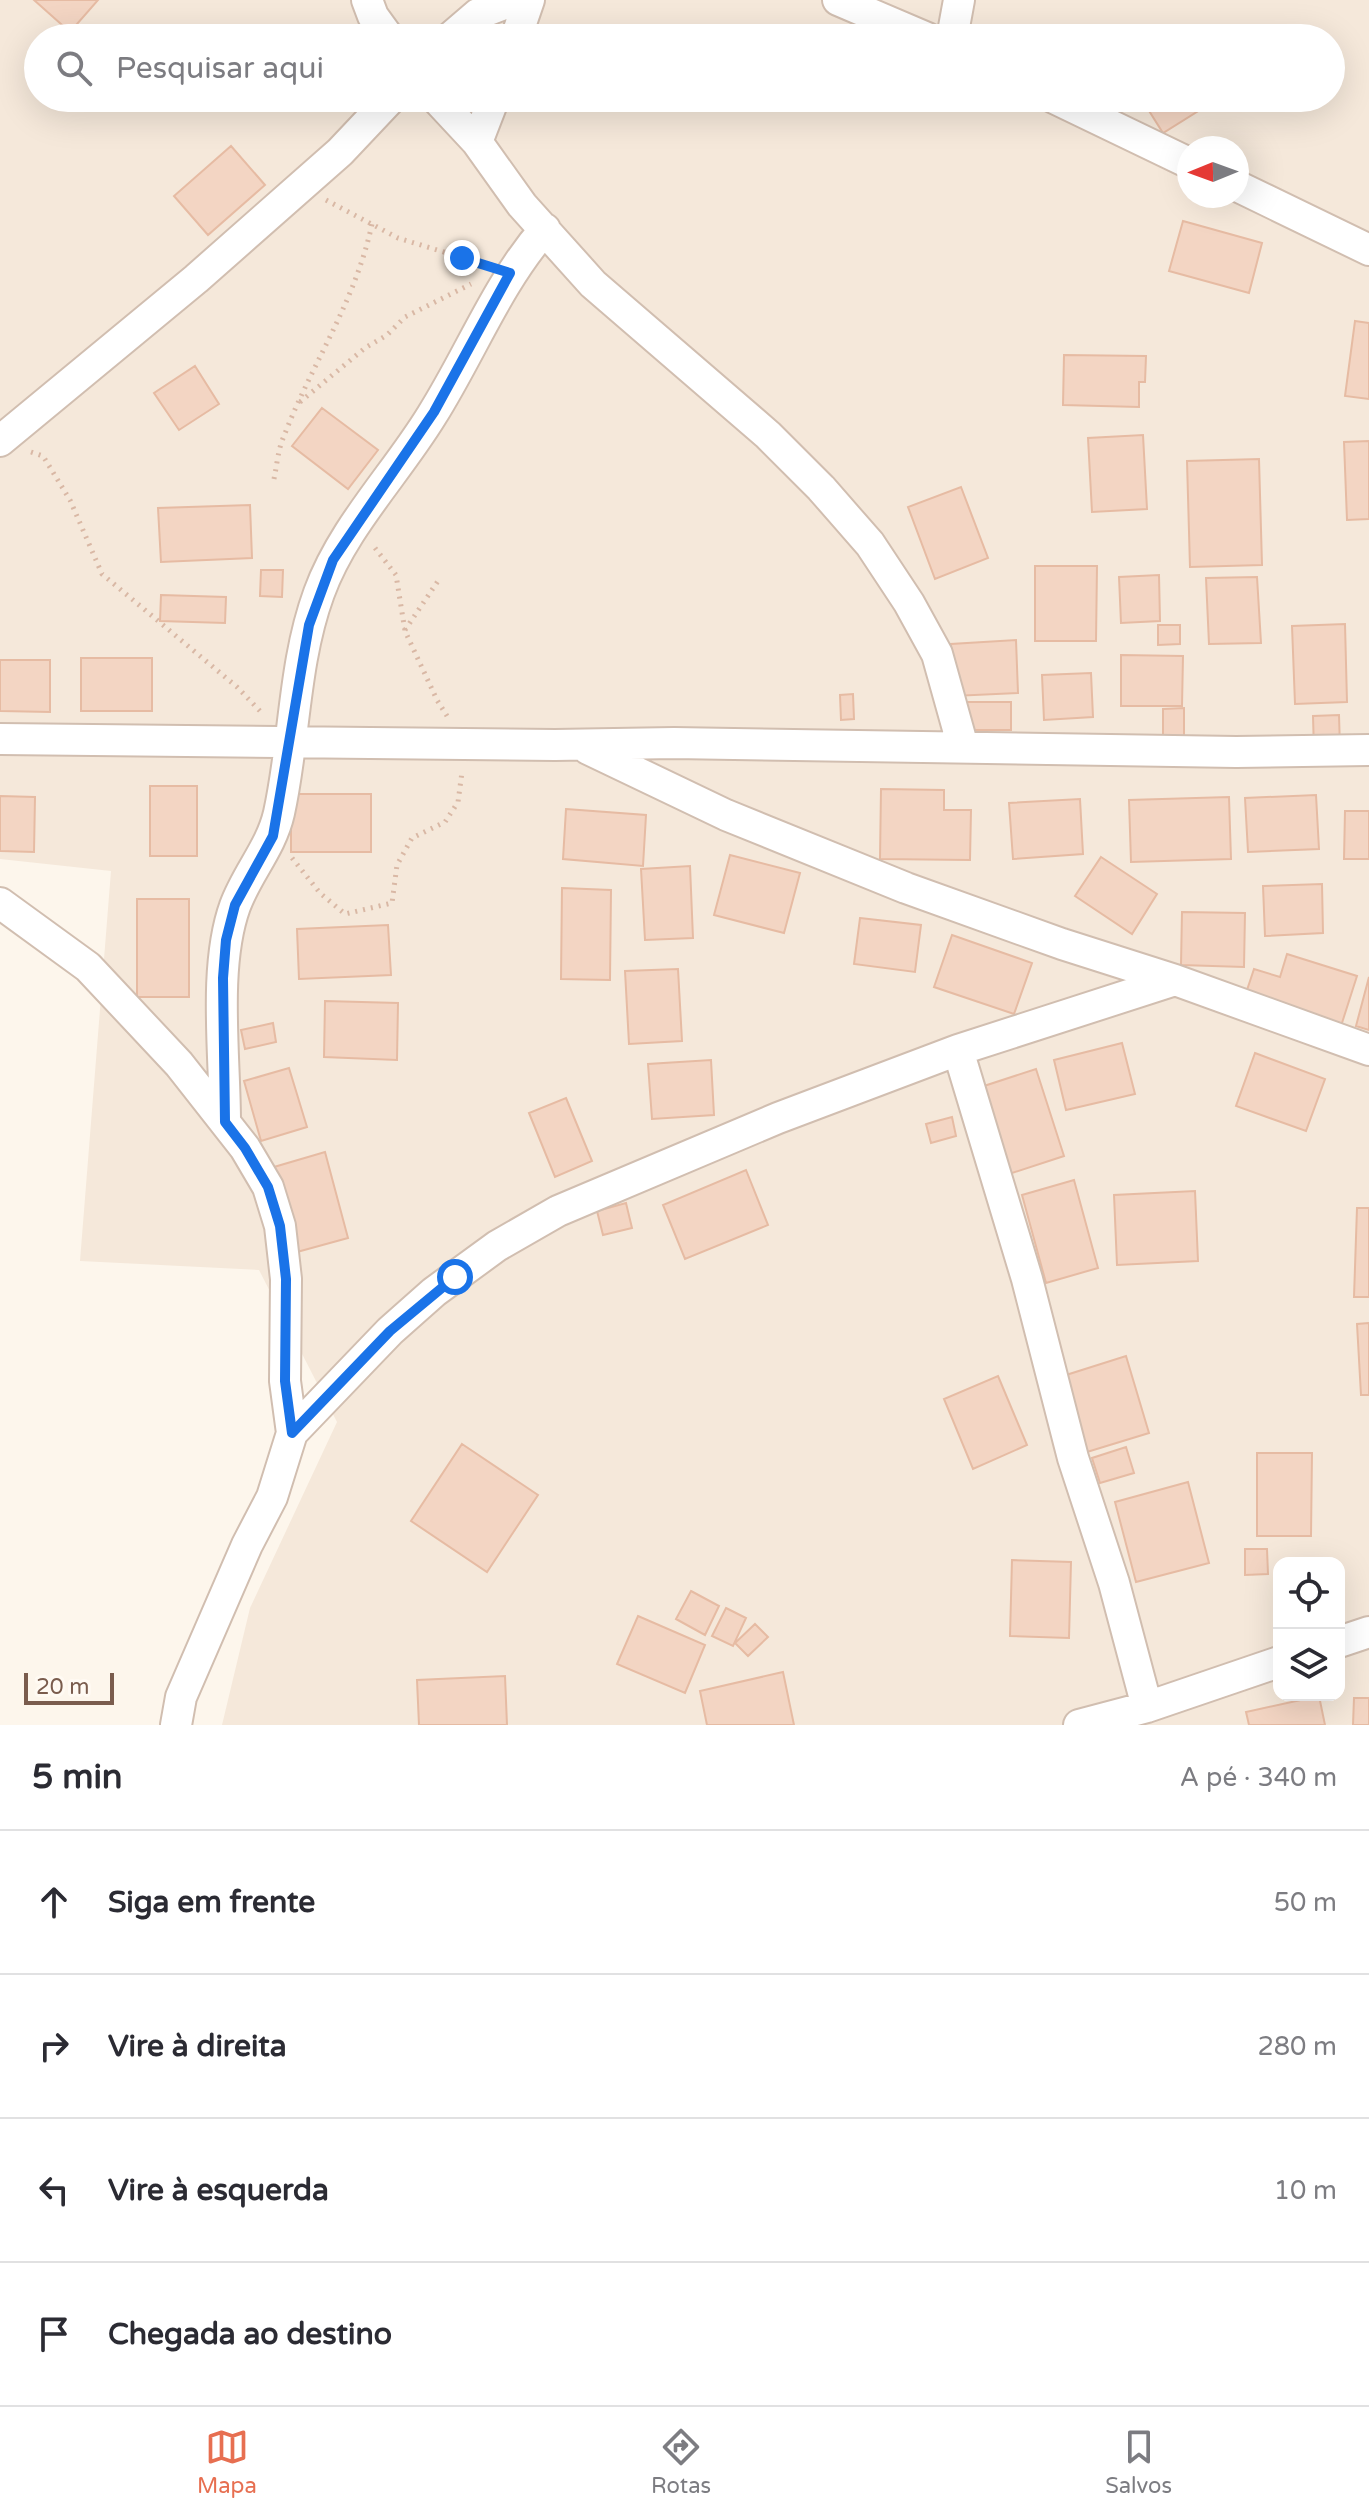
<!DOCTYPE html>
<html lang="pt">
<meta charset="utf-8">
<style>
body{margin:0;font-family:"Varela Round",sans-serif;background:#f2f2f3;color:#2b2b33}
.controls{position:absolute;right:24px;bottom:24px;display:grid;overflow:hidden;border-radius:16px;box-shadow:0 8px 32px #0002}
.controls button{width:72px;height:72px;display:grid;place-items:center;padding:0;border:0;border-bottom:2px solid #e1e1e2;background:#fff;color:#2b2b33;font:40px sans-serif}
.compass{position:absolute;left:1177px;top:136px;width:72px;height:72px;border-radius:50%;background:#fff;box-shadow:0 8px 32px #0002;rotate:269deg}
.scale{position:absolute;left:24px;bottom:20px;width:90px;box-sizing:border-box;padding-left:8px;border:4px solid #7a5c4d;border-top:0;font-size:22px;line-height:28px;white-space:nowrap;color:#7a5c4d;-webkit-text-stroke:6px #fffaf3;paint-order:stroke}
.stop{position:absolute;width:24px;height:24px;margin:-18px;border:6px solid #1a73e8;border-radius:50%;background:#fff}
.stop.end{background:#1a73e8;border-color:#fff;box-shadow:0 2px 8px #0008}
.list{margin:0;padding:0;list-style:none}
h2{display:flex;justify-content:space-between;align-items:center;height:104px;margin:0;padding:0 32px;font-size:34px}
h2 small{font-size:26px;font-weight:400;color:#7c7c81}
.list li{display:grid;grid-template-columns:52px 1fr auto;gap:24px;align-items:center;box-sizing:border-box;height:144px;padding:0 32px;border-top:2px solid #e1e1e2}
.list b{display:block;font-size:30px;white-space:nowrap}
.list em{font-size:26px;font-style:normal;color:#7c7c81}
.icon{flex:none;width:44px;height:44px;fill:none;stroke:currentColor;stroke-width:2;stroke-linecap:round;stroke-linejoin:round}
.map{position:relative;flex:none;width:1369px;height:1725px;overflow:hidden}
.search{position:absolute;background:#fff;box-shadow:0 8px 32px #0002;left:24px;right:24px;top:24px;height:88px;display:flex;align-items:center;gap:20px;box-sizing:border-box;padding:0 28px;border-radius:44px;color:#7c7c81;font-size:30px}
.sheet{height:680px;background:#fff}
nav{display:flex;justify-content:space-around;align-items:center;box-sizing:border-box;height:112px;border-top:2px solid #e1e1e2;background:#fff;font-size:22px;color:#7c7c81}
nav a{display:grid;justify-items:center;gap:4px}
nav .on{color:#e76f51}
.map>svg:first-child{display:block}
.residential{fill:#f5e8da;fill-rule:evenodd}
.building{fill:#f3d5c3;stroke:#e6bba3;stroke-width:2}
.lines{fill:none;stroke-linecap:round;stroke-linejoin:round}
.street-casing{stroke:#d1beb0;stroke-width:34}
.path{stroke:#d9b8a5;stroke-width:5;stroke-dasharray:2 6;stroke-linecap:butt}
.street{stroke:#fff;stroke-width:30}
.route{stroke:#1a73e8;stroke-width:10}
</style>
<div class="map">
<svg width="1369" height="1725" viewBox="0 0 1369 1725">
<rect width="100%" height="100%" fill="#fdf6ec"/>
<path class="residential" d="M 0,0 L 1369,0 L 1369,1725 L 222,1725 L 250,1608 L 337,1422 L 259,1270 L 80,1261 L 111,871 L 0,859 ZM 38,38 L 1331,38 L 1331,98 L 38,98 ZM 1189,148 L 1237,148 L 1237,196 L 1189,196 ZM 1279,1563 L 1339,1563 L 1339,1695 L 1279,1695 Z"/>
<path class="building" d="M 34,0 L 98,0 L 70,32 Z
M 1141,98 L 1219,98 L 1163,133 Z
M 231,146 L 265,185 L 208,235 L 174,196 Z
M 1183,221 L 1262,243 L 1249,293 L 1169,271 Z
M 1355,321 L 1369,323 L 1369,399 L 1345,396 Z
M 1064,355 L 1146,356 L 1145,382 L 1139,382 L 1139,407 L 1063,405 Z
M 195,366 L 219,404 L 179,430 L 154,393 Z
M 322,408 L 378,450 L 348,489 L 292,446 Z
M 1143,435 L 1147,509 L 1092,512 L 1088,438 Z
M 1369,441 L 1369,519 L 1347,520 L 1344,442 Z
M 1259,459 L 1262,565 L 1190,567 L 1187,461 Z
M 961,487 L 988,558 L 935,579 L 908,507 Z
M 250,505 L 252,558 L 161,562 L 158,508 Z
M 1035,566 L 1097,566 L 1096,641 L 1035,641 Z
M 261,570 L 283,570 L 282,597 L 260,596 Z
M 1159,575 L 1160,621 L 1121,623 L 1119,577 Z
M 1257,577 L 1261,643 L 1209,644 L 1206,578 Z
M 161,595 L 226,597 L 225,623 L 160,621 Z
M 1345,624 L 1347,702 L 1295,704 L 1292,626 Z
M 1158,625 L 1180,625 L 1180,644 L 1158,645 Z
M 1016,640 L 1018,693 L 953,696 L 951,644 Z
M 1121,655 L 1183,656 L 1182,706 L 1121,706 Z
M 81,658 L 152,658 L 152,711 L 81,711 Z
M 0,660 L 50,660 L 50,712 L 0,711 Z
M 1091,673 L 1093,717 L 1044,720 L 1042,675 Z
M 853,694 L 854,719 L 841,720 L 840,695 Z
M 964,702 L 1011,702 L 1011,730 L 964,730 Z
M 1184,708 L 1184,741 L 1163,742 L 1163,709 Z
M 1339,715 L 1340,749 L 1314,751 L 1313,716 Z
M 150,786 L 197,786 L 197,856 L 150,856 Z
M 881,789 L 944,790 L 944,810 L 971,810 L 970,860 L 880,859 Z
M 291,794 L 371,794 L 371,852 L 291,852 Z
M 1316,795 L 1319,849 L 1248,852 L 1245,798 Z
M 0,796 L 35,797 L 34,852 L 0,851 Z
M 1229,797 L 1231,859 L 1131,862 L 1129,800 Z
M 1080,799 L 1083,854 L 1013,859 L 1009,803 Z
M 566,809 L 646,815 L 643,866 L 563,859 Z
M 1345,811 L 1369,811 L 1369,859 L 1344,859 Z
M 730,855 L 800,873 L 784,933 L 714,915 Z
M 1101,857 L 1157,894 L 1132,934 L 1075,896 Z
M 690,866 L 693,938 L 645,940 L 641,869 Z
M 1322,884 L 1323,933 L 1265,936 L 1263,886 Z
M 562,888 L 611,890 L 610,980 L 561,979 Z
M 137,899 L 189,899 L 189,997 L 137,997 Z
M 1182,912 L 1245,913 L 1244,967 L 1181,965 Z
M 860,918 L 921,925 L 915,972 L 854,964 Z
M 388,925 L 391,975 L 299,979 L 297,929 Z
M 952,935 L 1032,963 L 1014,1014 L 934,987 Z
M 1287,954 L 1357,976 L 1341,1026 L 1245,996 L 1254,969 L 1280,977 Z
M 678,969 L 682,1041 L 629,1044 L 625,971 Z
M 1369,977 L 1369,1030 L 1356,1026 Z
M 325,1001 L 398,1003 L 397,1060 L 324,1057 Z
M 273,1023 L 276,1042 L 245,1049 L 241,1030 Z
M 1122,1043 L 1135,1094 L 1066,1110 L 1054,1060 Z
M 1255,1053 L 1325,1079 L 1306,1131 L 1236,1106 Z
M 711,1060 L 714,1115 L 652,1119 L 648,1064 Z
M 289,1068 L 307,1127 L 261,1141 L 244,1081 Z
M 1036,1069 L 1064,1156 L 1009,1174 L 981,1087 Z
M 566,1098 L 592,1161 L 555,1177 L 529,1113 Z
M 952,1117 L 956,1136 L 931,1143 L 926,1124 Z
M 325,1152 L 348,1238 L 297,1252 L 274,1167 Z
M 746,1170 L 768,1225 L 685,1259 L 663,1205 Z
M 1074,1180 L 1098,1268 L 1046,1283 L 1022,1195 Z
M 1195,1191 L 1198,1261 L 1117,1265 L 1114,1195 Z
M 626,1203 L 632,1228 L 603,1235 L 597,1211 Z
M 1357,1208 L 1369,1208 L 1369,1297 L 1354,1297 Z
M 1369,1323 L 1369,1395 L 1361,1395 L 1357,1324 Z
M 1126,1356 L 1149,1433 L 1087,1452 L 1063,1376 Z
M 998,1376 L 1027,1445 L 973,1469 L 944,1399 Z
M 462,1444 L 538,1495 L 487,1572 L 411,1521 Z
M 1126,1447 L 1134,1473 L 1100,1483 L 1092,1458 Z
M 1257,1453 L 1312,1453 L 1311,1536 L 1257,1536 Z
M 1188,1482 L 1209,1563 L 1136,1582 L 1115,1502 Z
M 1245,1549 L 1267,1549 L 1268,1574 L 1245,1575 Z
M 1012,1560 L 1071,1562 L 1069,1638 L 1010,1636 Z
M 691,1591 L 719,1606 L 705,1635 L 676,1619 Z
M 726,1608 L 746,1618 L 733,1646 L 712,1636 Z
M 638,1616 L 705,1645 L 685,1693 L 617,1664 Z
M 755,1624 L 768,1637 L 748,1656 L 735,1643 Z
M 783,1672 L 794,1725 L 707,1725 L 700,1691 Z
M 505,1676 L 507,1725 L 419,1725 L 417,1680 Z
M 1319,1696 L 1325,1725 L 1249,1725 L 1246,1712 Z
M 1354,1698 L 1369,1698 L 1369,1725 L 1353,1725 Z"/>
<g class="lines">
<g class="street-casing">
<path id="street" d="M 367,0 L 373,16 L 389,38
M 838,0 L 927,38
M 450,38 L 478,14 L 514,0
M 516,38 L 529,0
M 952,38 L 959,0
M 436,98 L 477,142 L 522,205 L 593,284 L 768,435 L 821,488 L 870,544 L 909,603 L 937,654 L 963,747
M 1054,98 L 1189,163
M 477,142 L 494,98
M 1237,186 L 1369,250
M 0,441 L 196,279 L 340,152 L 391,98
M 0,739 L 555,745 L 674,743 L 1236,752 L 1369,750
M 588,749 L 726,815 L 906,888 L 1062,944 L 1175,980 L 1369,1050
M 0,903 L 88,967 L 179,1064 L 245,1148 L 268,1187 L 280,1226 L 286,1279 L 285,1381 L 292,1433 L 272,1497 L 247,1545 L 181,1697 L 176,1725
M 958,1050 L 1027,1279 L 1073,1458 L 1114,1583 L 1147,1707
M 225,1122 C 225,1056 213,967 235,906 C 247,873 271,848 279,813 C 295,741 293,664 319,593 C 343,527 396,474 432,415 C 471,353 497,284 545,229
M 292,1433 L 390,1331 L 434,1292 L 497,1246 L 558,1211 L 778,1118 L 958,1050 L 1175,980
M 1339,1642 L 1369,1632
M 1079,1725 L 1147,1707 L 1279,1662"/>
</g>
<path class="path" d="M 326,200 L 398,238 L 486,265
M 300,402 L 365,348 L 387,335 L 405,317 L 471,284
M 31,452 L 43,456 L 70,500 L 102,574 L 237,687 L 260,711
M 274,479 C 277,465 278,449 284,436 C 312,363 355,303 372,224
M 375,548 L 396,575 L 405,631 L 437,700 L 447,716
M 405,630 L 440,578
M 292,858 L 320,893 L 345,914 L 392,903 L 397,865 L 412,838 L 445,822 L 458,802 L 462,772"/>
<use href="#street" class="street"/>
</g>
<g class="lines">
<path class="route" d="M 455,1277 L 390,1331 L 292,1433 L 285,1381 L 286,1279 L 280,1226 L 268,1187 L 245,1148 L 225,1122 L 223,978 L 226,940 L 235,905 L 273,836 L 309,625 L 333,560 L 434,412 L 510,273 L 462,258"/>
</g>
</svg>
<div class="controls">
<button><svg class="icon" aria-label="locate" viewBox="0 0 24 24"><circle cx="12" cy="12" r="6"/><path d="M12 2v4M12 18v4M2 12h4M18 12h4"/></svg></button>
<button><svg class="icon" aria-label="layers" viewBox="0 0 24 24"><path d="M12 4l9 5-9 5-9-5zM3 14l9 5 9-5"/></svg></button>
</div>
<svg class="compass" viewBox="-18 -18 36 36"><path d="M0-13l5 13h-10z" fill="#e53935"/><path d="M0 13l5-13h-10z" fill="#7c7c81"/></svg>
<div class="scale">20 m</div>
<div class="stop" style="left:455px;top:1277px"></div>
<div class="stop end" style="left:462px;top:258px"></div>
<div class="search"><svg class="icon" aria-label="search" viewBox="0 0 24 24"><circle cx="10" cy="10" r="6"/><path d="M15 15l6 6"/></svg>Pesquisar aqui</div>
</div>
<section class="sheet">
<h2>5 min<small>A pé · 340 m</small></h2>
<ul class="list">
<li><svg class="icon" aria-label="ahead" viewBox="0 0 24 24"><path d="M12 20V5M6 11l6-6 6 6"/></svg><div><b>Siga em frente</b></div><em>50 m</em></li>
<li><svg class="icon" aria-label="right" viewBox="0 0 24 24"><path d="M7 20v-9h11M14 6l5 5-5 5"/></svg><div><b>Vire à direita</b></div><em>280 m</em></li>
<li><svg class="icon" aria-label="left" viewBox="0 0 24 24"><path d="M17 20v-9H6M10 6l-5 5 5 5"/></svg><div><b>Vire à esquerda</b></div><em>10 m</em></li>
<li><svg class="icon" aria-label="arrive" viewBox="0 0 24 24"><path d="M6 21V4h12l-3 4 3 4H6"/></svg><div><b>Chegada ao destino</b></div></li>
</ul>
</section>
<nav>
<a class="on"><svg class="icon" aria-label="map" viewBox="0 0 24 24"><path d="M3 6l6-2 6 2 6-2v14l-6 2-6-2-6 2zM9 4v14M15 6v14"/></svg>Mapa</a>
<a><svg class="icon" aria-label="directions" viewBox="0 0 24 24"><path d="M12 3l9 9-9 9-9-9zM9 14v-3h6M13 9l2 2-2 2"/></svg>Rotas</a>
<a><svg class="icon" aria-label="saved" viewBox="0 0 24 24"><path d="M7 4h10v16l-5-4-5 4z"/></svg>Salvos</a>
</nav>
